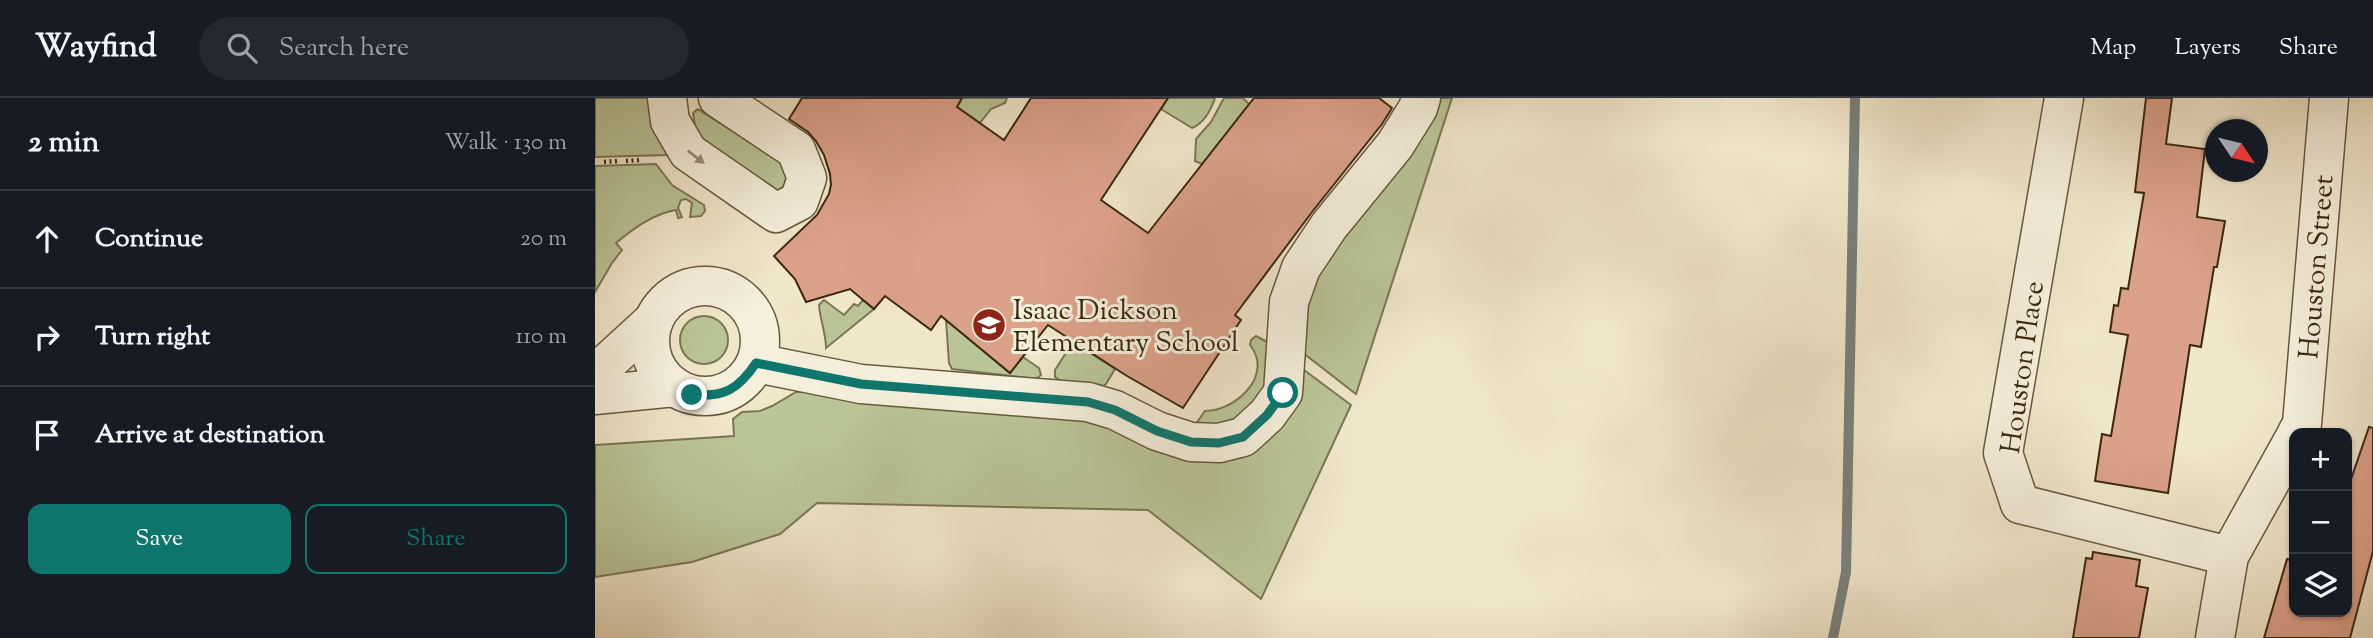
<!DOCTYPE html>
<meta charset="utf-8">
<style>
body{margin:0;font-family:"Sorts Mill Goudy",serif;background:#242831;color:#f1f3f6}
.controls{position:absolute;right:21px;bottom:21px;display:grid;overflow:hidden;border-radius:14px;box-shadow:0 2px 5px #0004}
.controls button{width:63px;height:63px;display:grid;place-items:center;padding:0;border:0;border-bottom:2px solid #363941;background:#171b24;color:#f1f3f6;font:35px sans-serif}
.compass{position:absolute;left:1610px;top:21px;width:63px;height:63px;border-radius:50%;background:#171b24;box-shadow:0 2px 5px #0004;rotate:125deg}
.stop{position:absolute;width:21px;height:21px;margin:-16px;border:5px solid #0f766e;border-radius:50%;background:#fff}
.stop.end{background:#0f766e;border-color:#fff;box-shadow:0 2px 7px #0008}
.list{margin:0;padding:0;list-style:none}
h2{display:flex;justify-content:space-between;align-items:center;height:91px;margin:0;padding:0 28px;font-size:30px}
h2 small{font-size:23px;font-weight:400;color:#9ea1a6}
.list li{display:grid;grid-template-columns:46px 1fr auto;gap:21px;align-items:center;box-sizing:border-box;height:98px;padding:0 28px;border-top:2px solid #363941}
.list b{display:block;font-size:26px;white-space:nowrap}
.list em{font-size:23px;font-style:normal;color:#9ea1a6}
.actions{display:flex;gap:14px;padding:21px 28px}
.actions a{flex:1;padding:16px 0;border:2px solid #0f766e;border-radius:14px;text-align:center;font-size:24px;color:#0f766e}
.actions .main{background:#0f766e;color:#fff}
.icon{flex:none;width:38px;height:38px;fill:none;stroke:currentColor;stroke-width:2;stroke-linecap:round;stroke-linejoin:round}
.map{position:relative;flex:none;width:1778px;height:540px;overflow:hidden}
header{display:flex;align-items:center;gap:42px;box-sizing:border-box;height:98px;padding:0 35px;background:#171b24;border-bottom:2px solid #363941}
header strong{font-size:33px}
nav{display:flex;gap:38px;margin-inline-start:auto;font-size:24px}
.search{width:490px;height:63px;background:#242831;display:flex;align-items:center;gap:18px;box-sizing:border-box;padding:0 24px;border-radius:38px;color:#9ea1a6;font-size:26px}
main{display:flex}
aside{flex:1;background:#171b24}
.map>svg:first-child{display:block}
.green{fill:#bac597;stroke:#7a7652;stroke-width:2}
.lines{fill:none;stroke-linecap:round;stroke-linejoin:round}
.stream{stroke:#77817a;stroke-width:10}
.building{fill:#dba189;stroke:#3a280e;stroke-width:2}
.minor-casing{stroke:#68583d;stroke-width:41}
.path{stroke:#3a280e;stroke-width:4.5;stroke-dasharray:2 3.5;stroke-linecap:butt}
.minor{stroke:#f5efdd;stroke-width:38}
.oneway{fill:#988c76}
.route{stroke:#0f766e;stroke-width:9}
.labels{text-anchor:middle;stroke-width:6;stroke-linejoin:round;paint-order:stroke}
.street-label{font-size:28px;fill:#3a280e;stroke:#f5efdd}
.poi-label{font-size:28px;fill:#3a280e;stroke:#f5efdd;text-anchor:start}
</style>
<header>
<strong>Wayfind</strong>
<div class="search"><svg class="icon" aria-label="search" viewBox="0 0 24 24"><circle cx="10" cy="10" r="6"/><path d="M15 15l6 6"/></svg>Search here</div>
<nav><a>Map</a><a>Layers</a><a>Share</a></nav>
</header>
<main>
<aside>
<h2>2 min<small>Walk · 130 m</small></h2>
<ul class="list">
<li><svg class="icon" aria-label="ahead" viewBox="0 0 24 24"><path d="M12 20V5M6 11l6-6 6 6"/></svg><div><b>Continue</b></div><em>20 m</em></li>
<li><svg class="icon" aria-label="right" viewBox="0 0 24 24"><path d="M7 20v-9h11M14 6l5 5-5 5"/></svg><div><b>Turn right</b></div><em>110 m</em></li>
<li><svg class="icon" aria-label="arrive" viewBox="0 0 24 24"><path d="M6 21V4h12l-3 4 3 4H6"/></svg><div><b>Arrive at destination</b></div></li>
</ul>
<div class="actions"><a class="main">Save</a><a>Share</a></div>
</aside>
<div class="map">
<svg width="1778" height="540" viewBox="0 0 1778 540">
<rect width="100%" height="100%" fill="#f0e6ca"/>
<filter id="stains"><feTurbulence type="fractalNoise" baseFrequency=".00286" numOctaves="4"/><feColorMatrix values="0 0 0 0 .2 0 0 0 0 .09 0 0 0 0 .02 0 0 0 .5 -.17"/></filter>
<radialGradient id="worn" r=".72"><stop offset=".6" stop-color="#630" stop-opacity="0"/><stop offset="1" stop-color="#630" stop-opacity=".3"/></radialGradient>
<path class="green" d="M 0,0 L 61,0 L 72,57 L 0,59 Z
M 367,0 L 412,0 L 410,5 L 396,11 L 385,25 L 362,9 Z
M 573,0 L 620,0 C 616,12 609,25 597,30 L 566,11 Z
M 629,0 L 648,0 L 654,6 L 607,66 L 600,63 L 601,41 L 616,24 Z
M 843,0 L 857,0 L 761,296 L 703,251 L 711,185 Z
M 103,11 L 195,70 L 186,96 L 112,52 L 101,34 L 98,15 Z
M 61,66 L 77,87 L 109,107 L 110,113 L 106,118 L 95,119 L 97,105 L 91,101 L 86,102 L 83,110 L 87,119 L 83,120 L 81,112 C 58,116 39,130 21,145 L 27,152 L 17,165 L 0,194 L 0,68 Z
M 229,202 L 249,217 L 259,206 L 263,208 L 268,202 L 279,211 L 231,250 C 231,235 225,222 224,207 Z
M85 242a24 24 0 1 1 48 0a24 24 0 1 1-48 0Z
M 351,222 L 415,275 L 428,259 L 444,270 L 446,277 L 441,281 L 357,271 L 354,265 Z
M 661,238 L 674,245 L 678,276 L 652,316 L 628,327 L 600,327 L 610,313 C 641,313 679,277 655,247 L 656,242 Z
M 478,244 L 520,271 L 511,286 L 508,288 L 468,284 L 460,279 L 460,272 Z
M 705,269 L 756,307 L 666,501 L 553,412 L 222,405 L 185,436 L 97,464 L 0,479 L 0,347 L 139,338 L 138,321 L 147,314 L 165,313 L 177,308 L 201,294 L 229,293 L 484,311 L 616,355 Z"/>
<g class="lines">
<path class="stream" d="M 1238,540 L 1251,474 L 1260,0"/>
</g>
<path class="building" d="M 207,0 L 367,0 L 362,9 L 409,42 L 436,0 L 573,0 L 506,102 L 553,135 L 659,0 L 784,0 L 797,10 L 787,26 L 717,114 L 640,217 L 646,222 L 588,310 L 532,278 L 453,227 L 415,275 L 346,218 L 336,232 L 290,198 L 279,211 L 255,191 L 211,204 L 200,181 L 179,158 L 222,117 L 234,96 L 236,87 L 235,76 L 229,57 L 221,43 L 213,34 L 194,21 Z
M 1551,0 L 1577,0 L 1571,46 L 1610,51 L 1602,119 L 1630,123 L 1622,169 L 1619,169 L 1606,249 L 1595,247 L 1573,395 L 1500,383 L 1507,336 L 1516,338 L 1533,237 L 1515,234 L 1519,207 L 1523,208 L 1526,190 L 1533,191 L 1549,95 L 1540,94 Z
M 1774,329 L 1778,330 L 1778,453 L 1755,540 L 1669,540 L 1692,461 L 1699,463 L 1699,514 L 1752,514 L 1752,393 Z
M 1498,454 L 1545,462 L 1541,488 L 1553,490 L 1544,540 L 1478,540 L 1491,460 L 1497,461 Z"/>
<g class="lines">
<g class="minor-casing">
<g id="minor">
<path d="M 72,0 L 75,23 L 93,54 L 181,115 L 204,103 L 212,80 L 201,52 L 123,0"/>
<path d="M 1469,0 L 1408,355 L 1425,406 L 1634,458"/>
<circle cx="110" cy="243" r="55"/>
<path d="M 161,265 L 266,286 L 493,304 L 520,312 L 562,333 L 596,344 L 624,345 L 648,339 L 672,317 L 688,295 L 694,204 L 706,170 L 734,128 L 800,47 L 823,10 L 826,0"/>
<path d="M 0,276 L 59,222"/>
<path d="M 0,297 L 80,289"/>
<path id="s1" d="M 1702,335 L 1707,326 L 1734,0"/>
<path d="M 1620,540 L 1634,458 L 1699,341"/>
</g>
</g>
<path class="path" d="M 31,63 L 44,62
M 9,64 L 22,63"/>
<use href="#minor" class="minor"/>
</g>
<defs><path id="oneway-solid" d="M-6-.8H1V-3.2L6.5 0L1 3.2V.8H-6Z" transform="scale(1.75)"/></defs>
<use class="oneway" href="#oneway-solid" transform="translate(101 59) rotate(38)"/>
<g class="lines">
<path class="route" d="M 97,297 C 129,299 143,292 161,265 L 266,286 L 493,304 L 520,312 L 562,333 L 596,344 L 624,345 L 648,339 L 672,317 L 688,295"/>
</g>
<defs>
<g id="school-disc" transform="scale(1.75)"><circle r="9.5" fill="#8f2418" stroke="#f5efdd"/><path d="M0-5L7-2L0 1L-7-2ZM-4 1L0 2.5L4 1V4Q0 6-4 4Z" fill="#fff"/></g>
</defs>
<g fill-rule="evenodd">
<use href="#school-disc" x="394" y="227"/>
</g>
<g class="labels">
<g class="street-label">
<text dy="10" stroke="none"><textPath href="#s1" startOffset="168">Houston Street</textPath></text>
<text transform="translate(1426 269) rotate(-82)" y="10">Houston Place</text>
</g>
<g class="poi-label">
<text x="418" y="221">Isaac Dickson<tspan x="418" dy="32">Elementary School</tspan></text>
</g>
</g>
<rect width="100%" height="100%" filter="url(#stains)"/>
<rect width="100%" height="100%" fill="url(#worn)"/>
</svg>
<div class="controls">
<button>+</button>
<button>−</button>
<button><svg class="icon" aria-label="layers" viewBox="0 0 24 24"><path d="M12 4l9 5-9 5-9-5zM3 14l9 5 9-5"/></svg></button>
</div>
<svg class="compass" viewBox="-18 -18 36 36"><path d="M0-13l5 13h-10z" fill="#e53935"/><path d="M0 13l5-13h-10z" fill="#9ea1a6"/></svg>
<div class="stop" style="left:688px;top:295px"></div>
<div class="stop end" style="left:97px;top:297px"></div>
</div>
</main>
